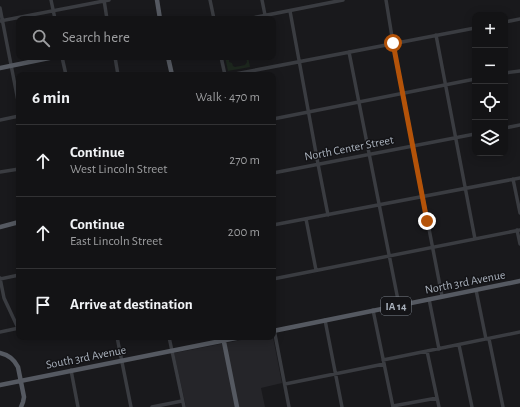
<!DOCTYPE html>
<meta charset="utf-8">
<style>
body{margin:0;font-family:"Alegreya Sans",sans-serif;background:#202022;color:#f1f3f6}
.controls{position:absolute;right:12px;top:12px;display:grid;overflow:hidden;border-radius:8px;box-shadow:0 2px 10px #0003}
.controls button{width:36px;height:36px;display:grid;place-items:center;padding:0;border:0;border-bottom:1px solid #323234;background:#131315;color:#f1f3f6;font:20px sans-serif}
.stop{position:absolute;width:12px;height:12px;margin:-9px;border:3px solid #b45309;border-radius:50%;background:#fff}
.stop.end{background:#b45309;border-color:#fff;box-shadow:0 1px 4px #0008}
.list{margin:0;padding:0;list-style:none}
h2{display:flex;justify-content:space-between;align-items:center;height:52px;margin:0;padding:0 16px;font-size:17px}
h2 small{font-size:13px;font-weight:400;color:#9d9ea0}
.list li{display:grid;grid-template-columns:26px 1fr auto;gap:12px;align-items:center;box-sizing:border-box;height:72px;padding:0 16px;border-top:1px solid #323234}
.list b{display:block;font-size:15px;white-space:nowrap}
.list p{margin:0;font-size:13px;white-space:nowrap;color:#9d9ea0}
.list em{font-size:13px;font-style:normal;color:#9d9ea0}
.icon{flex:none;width:22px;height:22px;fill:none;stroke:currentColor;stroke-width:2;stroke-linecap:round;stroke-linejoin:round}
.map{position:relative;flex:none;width:520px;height:407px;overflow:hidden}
.search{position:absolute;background:#131315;box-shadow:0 2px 10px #0003;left:16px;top:16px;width:260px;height:44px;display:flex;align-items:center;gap:10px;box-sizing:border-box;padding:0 14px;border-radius:8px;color:#9d9ea0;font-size:15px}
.panel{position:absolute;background:#131315;box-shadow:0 2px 10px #0003;left:16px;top:72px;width:260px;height:268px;border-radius:8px}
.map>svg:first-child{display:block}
.built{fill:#252529}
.green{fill:#1e281f}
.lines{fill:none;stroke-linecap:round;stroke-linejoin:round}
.minor{stroke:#3a3c41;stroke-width:3.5}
.major{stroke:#555961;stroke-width:4.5}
.route{stroke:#b45309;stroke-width:5}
.labels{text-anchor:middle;stroke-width:3;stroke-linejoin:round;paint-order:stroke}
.shield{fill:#141417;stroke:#7d838b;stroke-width:1}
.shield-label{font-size:11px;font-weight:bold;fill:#aab2bd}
.street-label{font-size:12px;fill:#aab2bd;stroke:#141417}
</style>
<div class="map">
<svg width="520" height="407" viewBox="0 0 520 407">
<rect width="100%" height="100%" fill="#19191c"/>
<path class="built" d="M 256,337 L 273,337 L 282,383 L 261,388 L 265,407 L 186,407 L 174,353 Z"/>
<path class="green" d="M 225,57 L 229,58 L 229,62 L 232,63 L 233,66 L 235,67 L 245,65 L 247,62 L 246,57 L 248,57 L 250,67 L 228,71 Z"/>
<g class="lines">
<path class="minor" d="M 51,0 L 55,19
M 104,0 L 107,19
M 210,0 L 214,19
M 262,0 L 265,15
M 386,0 L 393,43 L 442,296
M 0,8 L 19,106
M 290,11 L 318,164 L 328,215
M 247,19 L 343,0
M 0,21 L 109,0
M 505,22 L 520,19
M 436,35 L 475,239
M 349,52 L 399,305
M 62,57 L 66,75
M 115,57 L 118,75
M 221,57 L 225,75
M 505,73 L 520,71
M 230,75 L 475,28
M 273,119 L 475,79
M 0,120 L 19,116
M 505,128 L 520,125
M 0,172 L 19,169
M 273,173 L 475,134
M 513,179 L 520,213
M 306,219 L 316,270
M 273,225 L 520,178
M 517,230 L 520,244
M 0,278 L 4,298 L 18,328
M 0,279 L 19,275
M 273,279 L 520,230
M 476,290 L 486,339
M 429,299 L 439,349
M 373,310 L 393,407
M 325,320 L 342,407
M 273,324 L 289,407
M 0,332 L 19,328
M 117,337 L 131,407
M 169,337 L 184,407
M 489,339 L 503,407
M 459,345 L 472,407
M 427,351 L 439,407
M 383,360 L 520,332
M 71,370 L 78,407
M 285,384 L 384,364
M 393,406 L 437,398
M 152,407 L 182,401"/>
<path class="major" d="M 157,0 L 160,19
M 168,57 L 172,75
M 0,68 L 54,57
M 0,227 L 19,222
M 273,331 L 520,281
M 223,337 L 237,407
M 0,353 C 9,355 14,359 18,367 L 24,397 L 23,402 L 21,407
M 0,385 L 241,337"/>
</g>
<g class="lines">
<path class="route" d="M 393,43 L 427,221"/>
</g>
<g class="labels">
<rect class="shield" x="381" y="297" width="30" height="18" rx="3"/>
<g class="shield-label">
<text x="396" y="310">IA 14</text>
</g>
<g class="street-label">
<text transform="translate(349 148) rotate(-11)" y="4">North Center Street</text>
<text transform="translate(465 282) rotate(-11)" y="4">North 3rd Avenue</text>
<text transform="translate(86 357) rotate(-11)" y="4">South 3rd Avenue</text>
</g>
</g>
</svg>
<div class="controls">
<button>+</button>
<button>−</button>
<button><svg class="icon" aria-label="locate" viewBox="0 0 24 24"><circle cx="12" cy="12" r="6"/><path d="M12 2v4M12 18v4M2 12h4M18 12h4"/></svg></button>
<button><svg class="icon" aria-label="layers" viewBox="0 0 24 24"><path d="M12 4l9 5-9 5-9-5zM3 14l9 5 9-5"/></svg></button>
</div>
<div class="stop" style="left:393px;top:43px"></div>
<div class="stop end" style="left:427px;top:221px"></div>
<div class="search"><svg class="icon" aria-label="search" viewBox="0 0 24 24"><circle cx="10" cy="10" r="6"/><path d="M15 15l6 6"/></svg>Search here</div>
<section class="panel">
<h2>6 min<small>Walk · 470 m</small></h2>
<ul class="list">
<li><svg class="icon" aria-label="ahead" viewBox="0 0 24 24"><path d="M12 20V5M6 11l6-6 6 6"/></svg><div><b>Continue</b><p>West Lincoln Street</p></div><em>270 m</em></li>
<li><svg class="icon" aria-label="ahead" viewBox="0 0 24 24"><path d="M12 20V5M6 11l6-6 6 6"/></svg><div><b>Continue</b><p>East Lincoln Street</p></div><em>200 m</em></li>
<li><svg class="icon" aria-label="arrive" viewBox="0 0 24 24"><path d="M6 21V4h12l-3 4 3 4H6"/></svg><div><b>Arrive at destination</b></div></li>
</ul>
</section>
</div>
